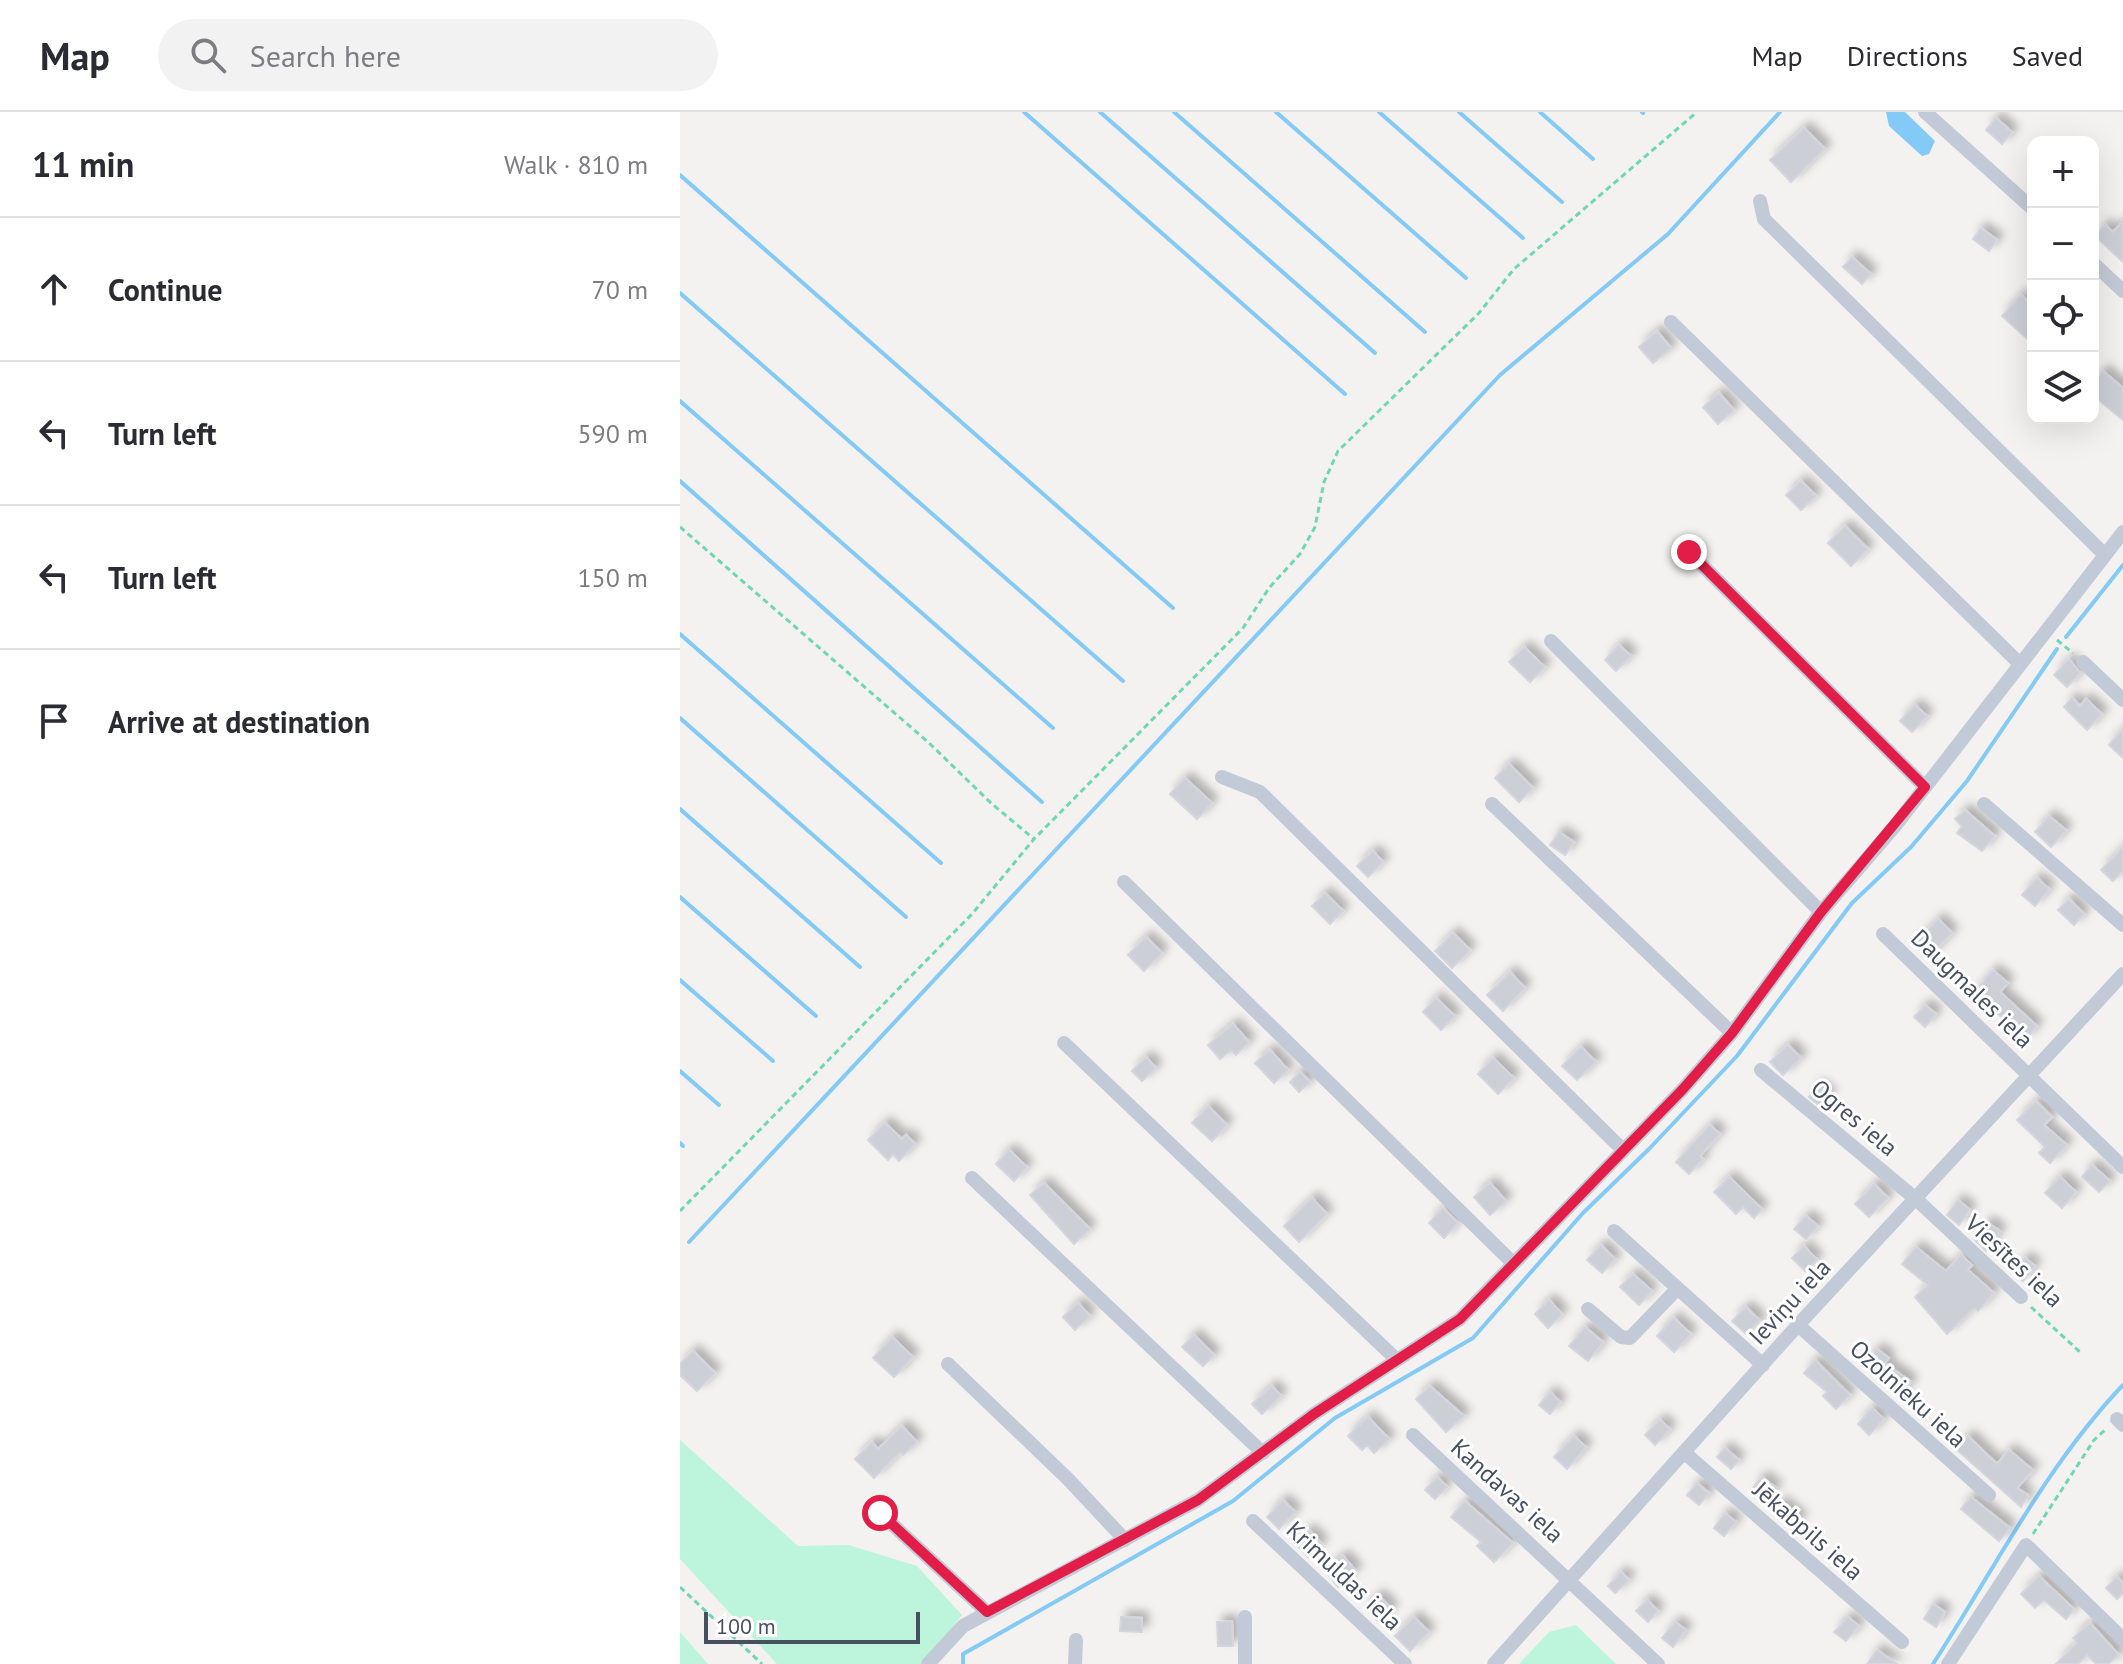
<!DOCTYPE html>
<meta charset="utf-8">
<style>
body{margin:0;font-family:"PT Sans",sans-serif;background:#f2f2f3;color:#2b2b33}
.controls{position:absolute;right:24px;top:24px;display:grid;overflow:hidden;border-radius:16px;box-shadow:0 8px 32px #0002}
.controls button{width:72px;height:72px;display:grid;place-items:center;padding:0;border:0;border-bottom:2px solid #e1e1e2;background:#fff;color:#2b2b33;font:40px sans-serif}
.scale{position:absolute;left:24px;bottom:20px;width:216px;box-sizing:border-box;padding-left:8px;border:4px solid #465061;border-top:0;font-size:22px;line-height:28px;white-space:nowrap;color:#465061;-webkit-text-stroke:6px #fff;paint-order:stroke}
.stop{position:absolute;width:24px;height:24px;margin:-18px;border:6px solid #e11d48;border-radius:50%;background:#fff}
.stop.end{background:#e11d48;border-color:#fff;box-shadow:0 2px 8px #0008}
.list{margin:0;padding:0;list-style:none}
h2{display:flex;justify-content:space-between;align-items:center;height:104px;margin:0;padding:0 32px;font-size:34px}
h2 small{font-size:26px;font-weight:400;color:#7c7c81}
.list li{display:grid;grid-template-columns:52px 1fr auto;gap:24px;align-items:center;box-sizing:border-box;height:144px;padding:0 32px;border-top:2px solid #e1e1e2}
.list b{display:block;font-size:30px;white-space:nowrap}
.list em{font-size:26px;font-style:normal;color:#7c7c81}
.icon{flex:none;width:44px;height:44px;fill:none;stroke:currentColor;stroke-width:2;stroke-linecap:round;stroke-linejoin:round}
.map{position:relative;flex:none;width:1443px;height:1552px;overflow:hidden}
header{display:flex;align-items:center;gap:48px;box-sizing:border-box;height:112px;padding:0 40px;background:#fff;border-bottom:2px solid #e1e1e2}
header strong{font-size:38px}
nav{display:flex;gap:44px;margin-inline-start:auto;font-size:28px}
.search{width:560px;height:72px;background:#f2f2f3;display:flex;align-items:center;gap:20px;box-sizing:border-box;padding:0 28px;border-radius:44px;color:#7c7c81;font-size:30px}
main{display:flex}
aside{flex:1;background:#fff}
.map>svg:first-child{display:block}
.green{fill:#bcf5dc}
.water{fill:#84caf6}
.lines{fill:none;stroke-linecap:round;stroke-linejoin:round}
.stream{stroke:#84caf6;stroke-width:4}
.building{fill:#cdcfd7;stroke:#d4d5dd;stroke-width:2;filter:url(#shadow)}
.path{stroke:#6fd7b7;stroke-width:3;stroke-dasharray:6 4;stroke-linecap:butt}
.street{stroke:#c3cad7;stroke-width:14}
.route{stroke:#e11d48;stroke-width:10}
.labels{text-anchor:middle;stroke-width:6;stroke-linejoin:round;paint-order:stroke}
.street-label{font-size:24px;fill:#465061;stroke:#fff}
</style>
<header>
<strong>Map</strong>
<div class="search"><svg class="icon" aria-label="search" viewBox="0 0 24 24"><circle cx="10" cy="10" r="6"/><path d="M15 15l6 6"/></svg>Search here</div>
<nav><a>Map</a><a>Directions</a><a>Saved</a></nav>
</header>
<main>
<aside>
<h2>11 min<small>Walk · 810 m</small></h2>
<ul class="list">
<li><svg class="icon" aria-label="ahead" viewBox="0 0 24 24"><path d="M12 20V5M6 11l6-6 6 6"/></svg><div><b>Continue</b></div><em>70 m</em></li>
<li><svg class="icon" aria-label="left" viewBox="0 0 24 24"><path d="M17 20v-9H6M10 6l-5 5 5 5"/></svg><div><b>Turn left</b></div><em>590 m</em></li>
<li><svg class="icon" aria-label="left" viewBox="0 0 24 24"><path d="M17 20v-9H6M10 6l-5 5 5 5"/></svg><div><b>Turn left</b></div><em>150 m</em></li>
<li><svg class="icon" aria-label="arrive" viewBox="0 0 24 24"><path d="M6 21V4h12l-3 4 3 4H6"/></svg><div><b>Arrive at destination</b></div></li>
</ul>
</aside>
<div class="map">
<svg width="1443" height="1552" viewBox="0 0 1443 1552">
<defs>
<filter id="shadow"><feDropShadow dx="6" dy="-6" stdDeviation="4" flood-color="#0004"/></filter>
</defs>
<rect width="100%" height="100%" fill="#f4f1f1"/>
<path class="green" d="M 0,1328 L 118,1434 L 169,1433 L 237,1454 L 282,1503 L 243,1552 L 97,1552 L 0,1447 Z
M 896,1513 L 936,1552 L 839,1552 L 869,1520 Z
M 0,1520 L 28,1552 L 0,1552 Z"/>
<path class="water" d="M 1206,0 L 1225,0 L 1255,29 L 1249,42 L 1242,44 L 1209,14 Z"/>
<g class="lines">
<path class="stream" d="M 344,0 L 665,282
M 420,0 L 695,241
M 494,0 L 745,220
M 596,0 L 786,166
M 699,0 L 843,126
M 779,0 L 882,90
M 860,0 L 913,47
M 962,0 L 963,1
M 0,63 L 493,496
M 0,181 L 443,569
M 0,289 L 373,616
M 0,369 L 362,690
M 0,522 L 261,751
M 1386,525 L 1443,453
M 0,606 L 226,805
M 0,697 L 180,855
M 0,785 L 136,904
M 0,868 L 93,949
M 0,959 L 39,993
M 0,1031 L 3,1034
M 9,1130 L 820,263 L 988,122 L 1100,0
M 283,1552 L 283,1542 L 553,1389 L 655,1306 L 793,1226 L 903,1101 L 969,1037 L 1057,944 L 1172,791 L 1231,735 L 1287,669 L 1377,537
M 1253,1552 C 1314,1458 1365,1355 1443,1273"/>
</g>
<path class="building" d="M 1316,6 L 1332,20 L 1322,32 L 1306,18 Z
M 1124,16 L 1145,37 L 1111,70 L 1090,48 Z
M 1443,109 L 1443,150 L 1415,124 L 1425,113 L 1433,120 Z
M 1301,116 L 1317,128 L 1309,139 L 1293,127 Z
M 1172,145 L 1191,162 L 1182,172 L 1163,155 Z
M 1341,183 L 1353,194 L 1353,232 L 1322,204 Z
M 977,219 L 991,236 L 973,251 L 959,235 Z
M 1423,259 L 1443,276 L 1443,308 L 1413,283 L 1413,270 Z
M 1039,281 L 1054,298 L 1038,312 L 1023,295 Z
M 1121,369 L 1136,384 L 1121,398 L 1106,383 Z
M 1165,414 L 1188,437 L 1171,454 L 1148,431 Z
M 939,533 L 951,544 L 936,559 L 925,548 Z
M 844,535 L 865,555 L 850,570 L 829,550 Z
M 1389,547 L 1400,561 L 1387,575 L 1374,563 Z
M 1392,586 L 1400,594 L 1406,587 L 1422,602 L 1407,618 L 1384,595 Z
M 1235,593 L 1247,604 L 1232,620 L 1220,609 Z
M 1443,617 L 1443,646 L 1429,633 Z
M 829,652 L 853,676 L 839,690 L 815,666 Z
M 505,666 L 532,691 L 517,707 L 490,682 Z
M 1285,698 L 1315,724 L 1302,739 L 1277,721 L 1282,714 L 1275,707 Z
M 1369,704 L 1386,718 L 1371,735 L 1355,720 Z
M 879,720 L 894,730 L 885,743 L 870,733 Z
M 1443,735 L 1443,759 L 1433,769 L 1421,758 Z
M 693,739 L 703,750 L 688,765 L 677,754 Z
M 1357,766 L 1369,777 L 1355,794 L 1342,783 Z
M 645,781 L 663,799 L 650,812 L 632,794 Z
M 1389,787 L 1404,802 L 1394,813 L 1378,798 Z
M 1258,807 L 1272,821 L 1250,844 L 1236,831 Z
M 773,821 L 790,838 L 772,856 L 755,839 Z
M 466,825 L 482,841 L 464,859 L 448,843 Z
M 1313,858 L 1328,871 L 1320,880 L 1357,914 L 1346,927 L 1294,881 Z
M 830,860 L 845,876 L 823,899 L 807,883 Z
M 756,886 L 775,904 L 761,918 L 743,900 Z
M 1245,893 L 1256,902 L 1245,915 L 1234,905 Z
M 553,912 L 569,930 L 556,943 L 551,938 L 540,947 L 528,933 Z
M 1108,933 L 1121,946 L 1103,963 L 1090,950 Z
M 901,935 L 916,950 L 897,968 L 882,954 Z
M 590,938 L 608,958 L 594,971 L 575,951 Z
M 466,945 L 476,956 L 462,969 L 452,959 Z
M 813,946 L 834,966 L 818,982 L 798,962 Z
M 620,960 L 630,970 L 619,980 L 610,970 Z
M 1138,973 L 1150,983 L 1140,994 L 1129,985 Z
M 1356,989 L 1372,1005 L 1364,1013 L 1387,1033 L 1370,1051 L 1359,1041 L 1365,1035 L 1337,1008 Z
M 528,994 L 547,1013 L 532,1029 L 512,1011 Z
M 205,1011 L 222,1027 L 226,1023 L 235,1032 L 219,1049 L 213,1042 L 208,1048 L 188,1028 Z
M 1030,1013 L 1040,1022 L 1020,1044 L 1023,1047 L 1009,1062 L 996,1050 Z
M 329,1038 L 347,1055 L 334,1069 L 316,1052 Z
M 1412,1053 L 1430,1069 L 1419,1080 L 1402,1065 Z
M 1049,1065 L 1082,1097 L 1074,1106 L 1063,1095 L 1056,1102 L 1034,1080 Z
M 1380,1065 L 1396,1080 L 1382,1096 L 1365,1081 Z
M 364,1071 L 410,1117 L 394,1132 L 350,1083 Z
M 810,1071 L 826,1089 L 810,1103 L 794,1085 Z
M 1194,1072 L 1208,1086 L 1189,1105 L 1175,1092 Z
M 632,1086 L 647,1102 L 619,1130 L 604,1114 Z
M 1278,1088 L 1290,1098 L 1279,1113 L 1267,1103 Z
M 763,1096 L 778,1111 L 764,1126 L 749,1111 Z
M 1126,1104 L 1138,1114 L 1126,1127 L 1114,1117 Z
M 1307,1110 L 1320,1119 L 1306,1139 L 1295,1128 Z
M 921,1133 L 935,1147 L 922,1161 L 907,1148 Z
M 1124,1134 L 1137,1148 L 1125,1159 L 1112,1146 Z
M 1236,1135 L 1266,1159 L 1281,1143 L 1292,1153 L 1288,1158 L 1314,1181 L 1298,1199 L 1294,1196 L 1267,1222 L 1235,1185 L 1248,1173 L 1222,1152 Z
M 1345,1146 L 1355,1154 L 1343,1169 L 1333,1161 Z
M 953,1162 L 972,1179 L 959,1193 L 940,1175 Z
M 869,1188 L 882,1202 L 868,1216 L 855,1202 Z
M 398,1191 L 410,1204 L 395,1218 L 383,1205 Z
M 1066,1195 L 1080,1209 L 1066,1222 L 1052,1209 Z
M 994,1206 L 1011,1222 L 994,1240 L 977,1224 Z
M 905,1215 L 923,1230 L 908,1249 L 889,1234 Z
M 514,1223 L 534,1243 L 523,1254 L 502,1235 Z
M 212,1225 L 233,1245 L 214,1265 L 193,1246 Z
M 1197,1237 L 1209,1246 L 1205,1251 L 1231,1270 L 1221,1284 L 1208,1275 L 1211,1271 L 1185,1251 Z
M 13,1239 L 35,1261 L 17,1279 L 0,1263 L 0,1252 Z
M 1135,1248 L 1170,1283 L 1156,1297 L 1143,1284 L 1147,1280 L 1124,1261 Z
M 592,1274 L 601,1284 L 582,1302 L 572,1292 Z
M 750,1274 L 784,1304 L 766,1320 L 736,1287 Z
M 870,1280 L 880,1290 L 870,1302 L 859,1293 Z
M 1192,1296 L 1204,1307 L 1189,1323 L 1178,1312 Z
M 688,1305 L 709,1327 L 694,1341 L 687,1333 L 682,1338 L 668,1324 Z
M 980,1308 L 990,1317 L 975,1333 L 965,1323 Z
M 222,1314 L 237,1330 L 223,1343 L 220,1340 L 194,1366 L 175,1347 L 192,1330 L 198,1337 Z
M 894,1324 L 906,1335 L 887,1357 L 874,1345 Z
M 1288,1324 L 1317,1352 L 1329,1338 L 1353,1358 L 1337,1376 L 1348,1383 L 1341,1395 L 1276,1337 Z
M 1045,1336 L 1059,1348 L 1051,1357 L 1037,1345 Z
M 757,1365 L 767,1375 L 755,1387 L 745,1378 Z
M 1082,1365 L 1096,1376 L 1087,1387 L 1073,1376 Z
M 1017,1371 L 1029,1381 L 1019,1393 L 1007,1383 Z
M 1291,1385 L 1330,1416 L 1319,1429 L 1281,1397 Z
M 603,1388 L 615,1400 L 599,1417 L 587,1405 Z
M 785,1389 L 833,1431 L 814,1450 L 797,1434 L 801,1430 L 771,1405 Z
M 1101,1390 L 1121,1407 L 1112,1417 L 1092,1401 Z
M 1045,1401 L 1056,1410 L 1044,1424 L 1034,1416 Z
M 629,1418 L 642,1432 L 628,1445 L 615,1431 Z
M 663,1444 L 676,1459 L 658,1475 L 645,1459 Z
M 941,1460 L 949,1468 L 935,1481 L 928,1474 Z
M 1359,1464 L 1394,1497 L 1386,1507 L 1364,1488 L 1355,1496 L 1341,1482 Z
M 1437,1465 L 1443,1471 L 1443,1481 L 1437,1487 L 1426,1476 Z
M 698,1483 L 712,1497 L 699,1510 L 685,1496 Z
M 967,1488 L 978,1499 L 968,1510 L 956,1499 Z
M 1253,1492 L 1265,1500 L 1256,1515 L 1244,1507 Z
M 441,1505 L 462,1506 L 462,1520 L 440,1519 Z
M 734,1505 L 749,1520 L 730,1539 L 715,1524 Z
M 1168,1505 L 1179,1514 L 1166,1529 L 1154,1520 Z
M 552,1509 L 553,1534 L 538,1534 L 537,1510 Z
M 995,1510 L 1006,1518 L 993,1535 L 982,1526 Z
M 1410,1511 L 1439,1543 L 1428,1552 L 1416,1552 L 1407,1543 L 1398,1552 L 1376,1552 L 1397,1531 L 1393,1526 Z
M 1197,1538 L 1217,1552 L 1187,1552 Z"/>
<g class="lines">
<path class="path" d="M 0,415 L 248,630 L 312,692 L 354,727
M 1377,528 L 1393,541
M 0,1099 L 292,802 L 354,727 L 563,516 L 589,476 L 620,442 L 635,415 L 644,370 L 658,339 L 799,201 L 834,157 L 1017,0
M 1351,1195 L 1401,1241
M 1353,1422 L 1414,1328 L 1426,1317
M 0,1475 L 82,1552"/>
<path class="street" d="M 1245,0 L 1353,97
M 1080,89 L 1084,107 L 1424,442
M 1413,151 L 1443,179
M 991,210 L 1339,551
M 1009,440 L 1245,675
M 871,529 L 1141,800
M 1403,550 L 1443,588
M 542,665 L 580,680 L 942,1037
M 812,692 L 1052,921
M 1304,692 L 1443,813
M 444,770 L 832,1150
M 1203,822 L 1443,1055
M 384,931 L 717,1248
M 1081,958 L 1237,1088 L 1341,1185
M 292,1066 L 583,1341
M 934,1119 L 1083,1253
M 908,1197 L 941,1225 L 950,1226 L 997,1177
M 1118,1213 L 1309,1383
M 268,1252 L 388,1367 L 445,1428
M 1437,1307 L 1443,1313
M 733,1323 L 978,1552
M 1006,1342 L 1222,1530
M 200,1401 L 307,1500
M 573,1409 L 725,1552
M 565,1505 L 565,1552
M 248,1552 L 283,1514 L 518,1388 L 634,1302 L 780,1207 L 1003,977 L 1052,921 L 1141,800 L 1215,714 L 1443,420
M 395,1552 L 396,1528
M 814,1552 L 1118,1213 L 1443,862
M 1268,1552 L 1346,1433 L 1443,1527"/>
</g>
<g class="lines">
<path class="route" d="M 200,1401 L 307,1500 L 518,1388 L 634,1302 L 780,1207 L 1003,977 L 1052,921 L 1141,800 L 1245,675 L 1009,440"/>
</g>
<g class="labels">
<g class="street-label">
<text transform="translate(1292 877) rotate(44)" y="8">Daugmales iela</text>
<text transform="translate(1174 1006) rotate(40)" y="8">Ogres iela</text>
<text transform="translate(1334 1149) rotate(43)" y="8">Viesītes iela</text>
<text transform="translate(1110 1190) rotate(-47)" y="8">Ieviņu iela</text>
<text transform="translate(1228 1282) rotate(42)" y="8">Ozolnieku iela</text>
<text transform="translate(827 1379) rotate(42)" y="8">Kandavas iela</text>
<text transform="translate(1128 1419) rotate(41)" y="8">Jēkabpils iela</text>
<text transform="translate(664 1464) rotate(43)" y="8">Krimuldas iela</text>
</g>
</g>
</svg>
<div class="controls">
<button>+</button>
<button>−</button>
<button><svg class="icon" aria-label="locate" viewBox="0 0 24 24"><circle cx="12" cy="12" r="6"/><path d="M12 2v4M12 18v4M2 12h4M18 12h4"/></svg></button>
<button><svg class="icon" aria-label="layers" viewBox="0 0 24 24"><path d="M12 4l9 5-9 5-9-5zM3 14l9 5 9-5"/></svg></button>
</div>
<div class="scale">100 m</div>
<div class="stop" style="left:200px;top:1401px"></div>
<div class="stop end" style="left:1009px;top:440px"></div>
</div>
</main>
